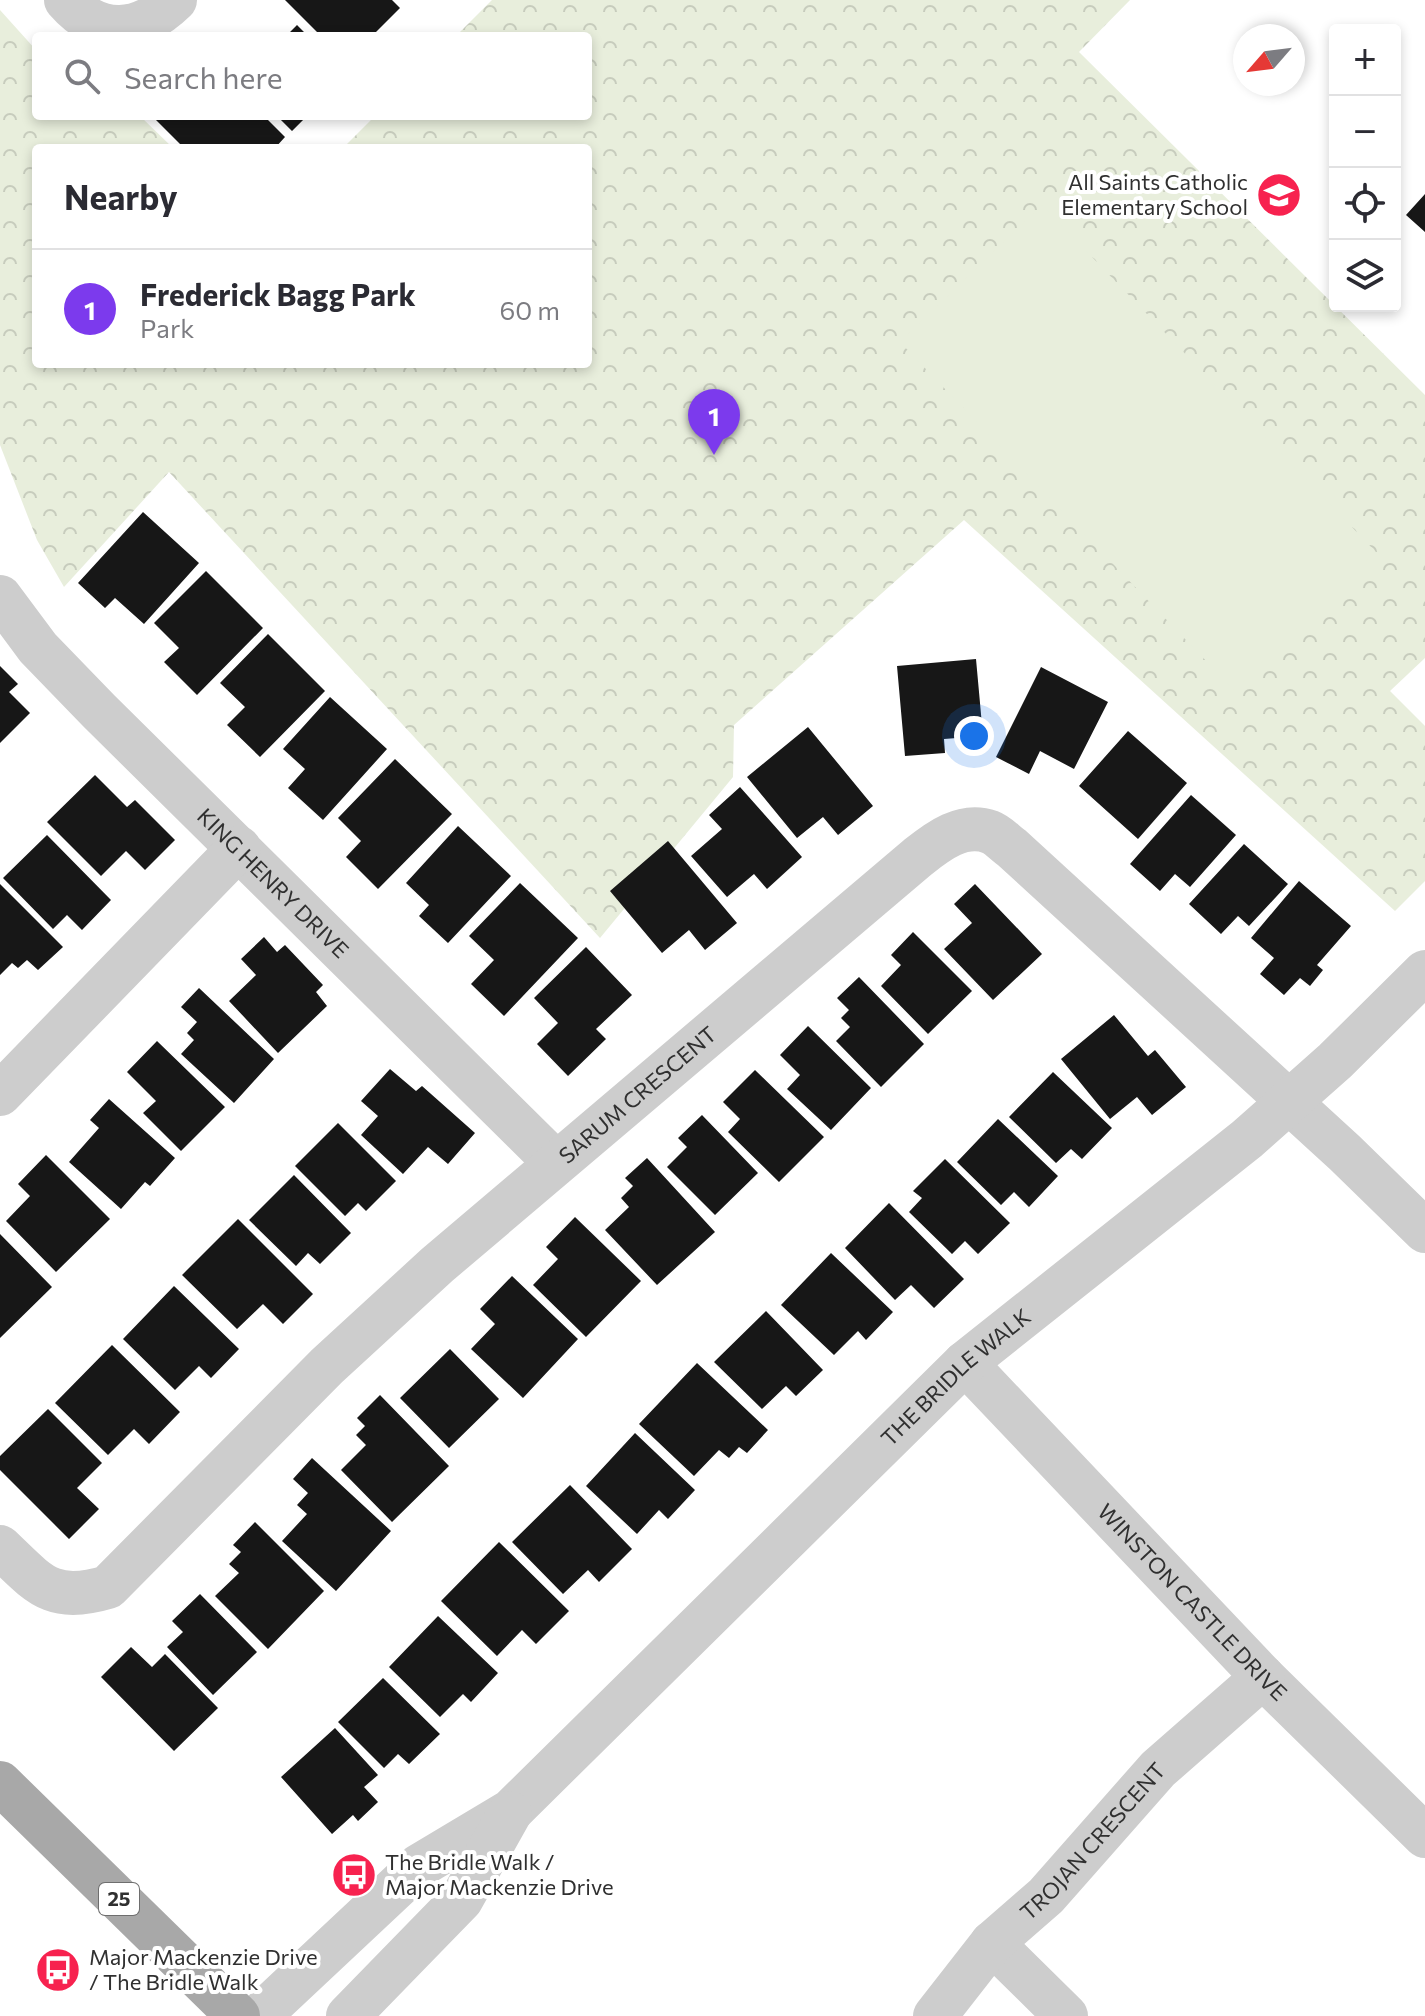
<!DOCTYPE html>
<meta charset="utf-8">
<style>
body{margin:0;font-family:Commissioner,sans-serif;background:#f2f2f3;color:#2b2b33}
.controls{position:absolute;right:24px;top:24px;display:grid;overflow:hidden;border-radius:8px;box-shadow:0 4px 12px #0003}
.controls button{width:72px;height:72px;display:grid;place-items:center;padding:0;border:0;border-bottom:2px solid #e1e1e2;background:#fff;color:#2b2b33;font:40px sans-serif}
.compass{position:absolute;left:1233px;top:24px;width:72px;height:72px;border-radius:50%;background:#fff;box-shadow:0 4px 12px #0003;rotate:242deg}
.you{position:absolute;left:974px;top:736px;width:28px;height:28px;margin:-20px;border:6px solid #fff;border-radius:50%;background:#1a73e8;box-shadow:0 0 0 12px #1a73e833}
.badge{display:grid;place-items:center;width:52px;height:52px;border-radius:50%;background:#7c3aed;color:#fff;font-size:26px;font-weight:700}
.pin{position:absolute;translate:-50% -66px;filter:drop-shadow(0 2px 4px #0008)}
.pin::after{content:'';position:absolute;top:42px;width:28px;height:24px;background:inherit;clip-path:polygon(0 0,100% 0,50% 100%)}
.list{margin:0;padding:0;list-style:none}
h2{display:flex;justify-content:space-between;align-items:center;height:104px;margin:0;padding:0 32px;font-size:34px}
h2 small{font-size:26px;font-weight:400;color:#7c7c81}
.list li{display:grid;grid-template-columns:52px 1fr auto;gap:24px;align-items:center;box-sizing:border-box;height:120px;padding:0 32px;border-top:2px solid #e1e1e2}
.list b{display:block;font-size:30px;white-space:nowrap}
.list p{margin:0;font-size:26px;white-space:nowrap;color:#7c7c81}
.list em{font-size:26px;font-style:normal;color:#7c7c81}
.icon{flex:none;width:44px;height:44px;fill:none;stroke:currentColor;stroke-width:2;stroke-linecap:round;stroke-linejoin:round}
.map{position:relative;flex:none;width:1425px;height:2016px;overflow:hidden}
.search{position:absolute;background:#fff;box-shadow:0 4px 12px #0003;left:32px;top:32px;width:560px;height:88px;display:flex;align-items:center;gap:20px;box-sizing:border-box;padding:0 28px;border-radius:8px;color:#7c7c81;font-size:30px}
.panel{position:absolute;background:#fff;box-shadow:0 4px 12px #0003;left:32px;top:144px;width:560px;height:224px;border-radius:8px}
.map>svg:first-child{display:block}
.forest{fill:url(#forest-crowns)}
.pitch{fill:#e8eedc}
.building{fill:#171717}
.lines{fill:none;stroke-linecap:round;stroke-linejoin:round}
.minor{stroke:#cdcdcd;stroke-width:44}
.tertiary{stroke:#cdcdcd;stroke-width:44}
.primary{stroke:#a8a8a8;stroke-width:44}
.labels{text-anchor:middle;stroke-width:8;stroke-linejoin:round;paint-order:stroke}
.shield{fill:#fff;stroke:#6e6e6e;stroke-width:2}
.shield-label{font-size:20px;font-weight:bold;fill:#303030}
.poi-label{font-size:22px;fill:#303030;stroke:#fff;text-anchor:start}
.street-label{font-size:22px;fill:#303030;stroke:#fff}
</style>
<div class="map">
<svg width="1425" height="2016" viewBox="0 0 1425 2016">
<defs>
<pattern id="forest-crowns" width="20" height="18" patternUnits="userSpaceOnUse" patternTransform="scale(2)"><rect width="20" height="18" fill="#e8eedc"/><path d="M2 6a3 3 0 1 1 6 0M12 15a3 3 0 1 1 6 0" fill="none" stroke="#c7ccbd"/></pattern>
</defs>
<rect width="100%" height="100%" fill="#fff"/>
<path class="forest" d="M 492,0 L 1130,0 L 1079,52 L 1425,395 L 1425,658 L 1390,691 L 1425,726 L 1425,881 L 1395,911 L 964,520 L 734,725 L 733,777 L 600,938 L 169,472 L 64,587 L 37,540 L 0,445 L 0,10 L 36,50 L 36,116 L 140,116 L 173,148 L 36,148 L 36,364 L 588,364 L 588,148 L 343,148 L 375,116 L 588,116 L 588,36 L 456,36 Z"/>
<path class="pitch" d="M 1042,205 L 1376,552 L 1234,690 L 900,342 Z"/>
<path class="building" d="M 285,0 L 392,0 L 400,8 L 372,36 L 321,36 Z
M 297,25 L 308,36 L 286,36 Z
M 158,116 L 264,116 L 285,137 L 275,148 L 184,148 L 155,119 Z
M 277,116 L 307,116 L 292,131 Z
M 1425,194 L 1425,232 L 1406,215 Z
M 143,512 L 199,563 L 144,624 L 115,598 L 105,608 L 78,583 Z
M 206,571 L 263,628 L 197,695 L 164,662 L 179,648 L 154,623 Z
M 268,634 L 325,691 L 260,757 L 227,725 L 245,707 L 220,683 Z
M 976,659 L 983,736 L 944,739 L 945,753 L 905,756 L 897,666 Z
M 0,666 L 18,684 L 9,692 L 30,713 L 0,743 Z
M 1041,667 L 1108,702 L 1074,769 L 1040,751 L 1029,774 L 996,757 Z
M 330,697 L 387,749 L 323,820 L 288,788 L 305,769 L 283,749 Z
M 808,727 L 873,806 L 838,835 L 823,817 L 797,838 L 747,777 Z
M 1128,731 L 1187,783 L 1138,839 L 1079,786 Z
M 395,759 L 452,814 L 378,889 L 346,857 L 361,841 L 338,818 Z
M 95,775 L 127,807 L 135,800 L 175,840 L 145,870 L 126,851 L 101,876 L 47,822 Z
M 740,787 L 802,857 L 767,889 L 754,874 L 727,897 L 691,856 L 722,829 L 709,815 Z
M 1191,795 L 1236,835 L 1190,887 L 1175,874 L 1160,891 L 1130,864 Z
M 458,826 L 511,876 L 448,943 L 419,916 L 429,905 L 406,883 Z
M 47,835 L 111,900 L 82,930 L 67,915 L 53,929 L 3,878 Z
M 668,841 L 737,923 L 705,950 L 689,930 L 662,953 L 610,891 Z
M 1244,844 L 1288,884 L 1249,926 L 1238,916 L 1221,934 L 1189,904 Z
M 1299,881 L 1351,926 L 1317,965 L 1323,970 L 1310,986 L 1300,978 L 1284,995 L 1260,974 L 1274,958 L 1251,938 Z
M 520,883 L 578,938 L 504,1016 L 471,984 L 494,960 L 469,936 Z
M 0,884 L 63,947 L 38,970 L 27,960 L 18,968 L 12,963 L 0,975 Z
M 975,884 L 1042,954 L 993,1000 L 944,949 L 972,923 L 954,904 Z
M 913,932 L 972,991 L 928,1034 L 881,986 L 901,965 L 891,955 Z
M 264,937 L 277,952 L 285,945 L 323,985 L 316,992 L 327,1006 L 278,1053 L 229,1001 L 256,975 L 241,959 Z
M 586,947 L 632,995 L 596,1029 L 606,1039 L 568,1076 L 537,1044 L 558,1023 L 534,998 Z
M 859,977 L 924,1044 L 881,1087 L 836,1041 L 850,1027 L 841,1018 L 849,1010 L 837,998 Z
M 199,988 L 274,1059 L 234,1103 L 181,1054 L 194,1040 L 187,1033 L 197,1022 L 181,1007 Z
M 1114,1015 L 1148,1056 L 1155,1050 L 1186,1087 L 1152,1115 L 1137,1097 L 1110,1119 L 1061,1059 Z
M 808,1026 L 871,1088 L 831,1130 L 787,1089 L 800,1075 L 780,1055 Z
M 157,1041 L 225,1107 L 181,1151 L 143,1113 L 156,1101 L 127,1072 Z
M 390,1069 L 416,1091 L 422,1086 L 475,1133 L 448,1164 L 428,1147 L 403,1174 L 361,1135 L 378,1116 L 361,1101 Z
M 755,1070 L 824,1137 L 779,1182 L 728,1132 L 740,1119 L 723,1102 Z
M 1053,1072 L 1112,1128 L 1082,1159 L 1071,1149 L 1056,1163 L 1009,1117 Z
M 109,1099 L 175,1158 L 150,1186 L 145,1182 L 121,1209 L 69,1162 L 99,1128 L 90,1120 Z
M 702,1115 L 758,1173 L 715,1215 L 667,1167 L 687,1147 L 678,1138 Z
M 998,1119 L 1058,1176 L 1029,1207 L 1014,1192 L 1001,1205 L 957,1162 Z
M 338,1123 L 396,1181 L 366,1211 L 358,1203 L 345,1216 L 295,1166 Z
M 46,1155 L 110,1219 L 56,1272 L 6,1221 L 30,1196 L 18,1184 Z
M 647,1158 L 715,1232 L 657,1285 L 605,1230 L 629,1207 L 621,1198 L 633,1186 L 625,1178 Z
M 945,1159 L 1010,1223 L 978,1254 L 965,1241 L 952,1254 L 909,1212 L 922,1198 L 913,1191 Z
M 294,1175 L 351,1233 L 320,1264 L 308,1253 L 296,1266 L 249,1220 Z
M 889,1203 L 964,1279 L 934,1308 L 911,1285 L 895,1300 L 845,1248 Z
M 575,1217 L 641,1281 L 586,1337 L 533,1285 L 558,1259 L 546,1247 Z
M 238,1219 L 313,1294 L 283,1324 L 263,1304 L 237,1329 L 182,1275 Z
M 0,1234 L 52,1287 L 0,1338 Z
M 831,1253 L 893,1312 L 866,1340 L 858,1331 L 834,1355 L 781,1305 Z
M 512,1276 L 578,1339 L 523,1398 L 471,1349 L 495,1324 L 480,1309 Z
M 174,1286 L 239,1349 L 211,1378 L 199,1366 L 175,1390 L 123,1339 Z
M 766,1311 L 823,1370 L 796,1396 L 786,1386 L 762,1409 L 714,1362 Z
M 112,1345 L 180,1412 L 149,1444 L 134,1429 L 108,1455 L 55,1403 Z
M 450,1349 L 499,1399 L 449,1448 L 400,1398 Z
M 697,1363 L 768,1430 L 747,1453 L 739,1447 L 729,1458 L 719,1450 L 694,1476 L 639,1424 Z
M 380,1395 L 449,1466 L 392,1522 L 341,1470 L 366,1445 L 356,1435 L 365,1426 L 357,1418 Z
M 48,1409 L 102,1463 L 77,1488 L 99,1509 L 69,1539 L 0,1470 L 0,1456 Z
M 635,1433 L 695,1490 L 668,1519 L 659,1510 L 637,1534 L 586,1486 Z
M 312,1458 L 391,1531 L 336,1591 L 282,1541 L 307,1514 L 297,1505 L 308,1493 L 293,1479 Z
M 570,1485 L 632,1549 L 599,1582 L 588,1570 L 563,1594 L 512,1542 Z
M 255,1522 L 324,1591 L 268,1649 L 215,1596 L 239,1573 L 229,1564 L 241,1552 L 233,1545 Z
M 499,1542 L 569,1611 L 536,1644 L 522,1630 L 497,1656 L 441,1601 Z
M 200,1594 L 257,1652 L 213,1695 L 167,1647 L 183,1632 L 172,1621 Z
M 438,1616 L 498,1673 L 471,1702 L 463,1694 L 440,1717 L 389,1667 Z
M 131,1647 L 152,1667 L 165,1654 L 218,1708 L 174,1751 L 101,1677 Z
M 383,1678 L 440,1734 L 409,1764 L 398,1754 L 384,1768 L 338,1722 Z
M 335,1728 L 378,1775 L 364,1787 L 378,1802 L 358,1821 L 353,1815 L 332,1834 L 281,1777 Z"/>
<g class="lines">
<g class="minor">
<path d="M 66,0 C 99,38 140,34 175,0"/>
<path id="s1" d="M 0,597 L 38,648 L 99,711 L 555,1162"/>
<path d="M 0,1094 L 239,848"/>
<path id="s2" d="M 965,1363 L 1263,1677 L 1425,1836"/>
<path id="s3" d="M 0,1547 C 39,1584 51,1604 108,1587 L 327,1366 L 437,1265 L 918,857 C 938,841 963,822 990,832 C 998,835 1005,843 1012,848 L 1345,1153 L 1425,1231"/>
<path d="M 992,1943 L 1066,2016"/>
<path id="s4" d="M 935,2016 L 992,1943 L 1046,1896 L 1158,1769 L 1263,1677"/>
</g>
<g class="tertiary">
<path id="s5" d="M 259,2016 L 419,1866 L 511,1811 L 965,1363 L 1247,1139 L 1335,1061 L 1425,972"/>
<path d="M 348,2016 L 461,1900 L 510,1813"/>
</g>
<path class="primary" d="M 0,1783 L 238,2016"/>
</g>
<defs>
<g id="school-disc" transform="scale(2.3)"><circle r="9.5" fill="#f7224f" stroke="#fff"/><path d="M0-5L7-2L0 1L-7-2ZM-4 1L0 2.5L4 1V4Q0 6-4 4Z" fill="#fff"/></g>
<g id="bus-disc" transform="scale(2.3)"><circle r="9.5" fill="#f7224f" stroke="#fff"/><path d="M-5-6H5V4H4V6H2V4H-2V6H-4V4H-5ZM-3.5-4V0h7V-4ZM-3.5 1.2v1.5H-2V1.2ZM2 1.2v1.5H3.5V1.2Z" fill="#fff"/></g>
</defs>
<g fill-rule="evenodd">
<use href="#school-disc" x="1279" y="195"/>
<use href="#bus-disc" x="354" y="1875"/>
<use href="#bus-disc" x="58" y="1970"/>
</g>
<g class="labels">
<rect class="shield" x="99" y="1883" width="40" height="32" rx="6"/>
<g class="shield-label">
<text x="119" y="1906">25</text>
</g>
<g class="poi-label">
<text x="1248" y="190" text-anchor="end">All Saints Catholic<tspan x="1248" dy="25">Elementary School</tspan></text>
<text x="385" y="1870">The Bridle Walk /<tspan x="385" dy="25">Major Mackenzie Drive</tspan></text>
<text x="89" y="1965">Major Mackenzie Drive<tspan x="89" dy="25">/ The Bridle Walk</tspan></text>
</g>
<g class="street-label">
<text dy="8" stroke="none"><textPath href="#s1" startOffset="396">KING HENRY DRIVE</textPath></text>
<text dy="8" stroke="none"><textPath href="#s3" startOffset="848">SARUM CRESCENT</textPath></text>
<text dy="8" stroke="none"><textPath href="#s5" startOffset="948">THE BRIDLE WALK</textPath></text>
<text dy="8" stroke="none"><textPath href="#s2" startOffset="330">WINSTON CASTLE DRIVE</textPath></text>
<text dy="8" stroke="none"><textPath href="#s4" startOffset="236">TROJAN CRESCENT</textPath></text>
</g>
</g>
</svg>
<div class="controls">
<button>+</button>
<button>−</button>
<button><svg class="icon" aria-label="locate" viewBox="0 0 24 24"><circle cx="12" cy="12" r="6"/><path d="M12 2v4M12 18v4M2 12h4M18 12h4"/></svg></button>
<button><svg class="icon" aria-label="layers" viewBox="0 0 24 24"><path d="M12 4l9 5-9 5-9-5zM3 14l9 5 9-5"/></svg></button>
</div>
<svg class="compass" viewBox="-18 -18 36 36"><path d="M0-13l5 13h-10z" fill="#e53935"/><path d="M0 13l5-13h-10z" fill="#7c7c81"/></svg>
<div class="you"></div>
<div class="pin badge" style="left:714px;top:455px">1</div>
<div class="search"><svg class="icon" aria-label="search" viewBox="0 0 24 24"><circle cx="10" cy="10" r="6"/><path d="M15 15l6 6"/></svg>Search here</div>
<section class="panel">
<h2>Nearby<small></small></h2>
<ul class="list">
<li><span class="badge">1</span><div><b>Frederick Bagg Park</b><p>Park</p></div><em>60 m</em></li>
</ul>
</section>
</div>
